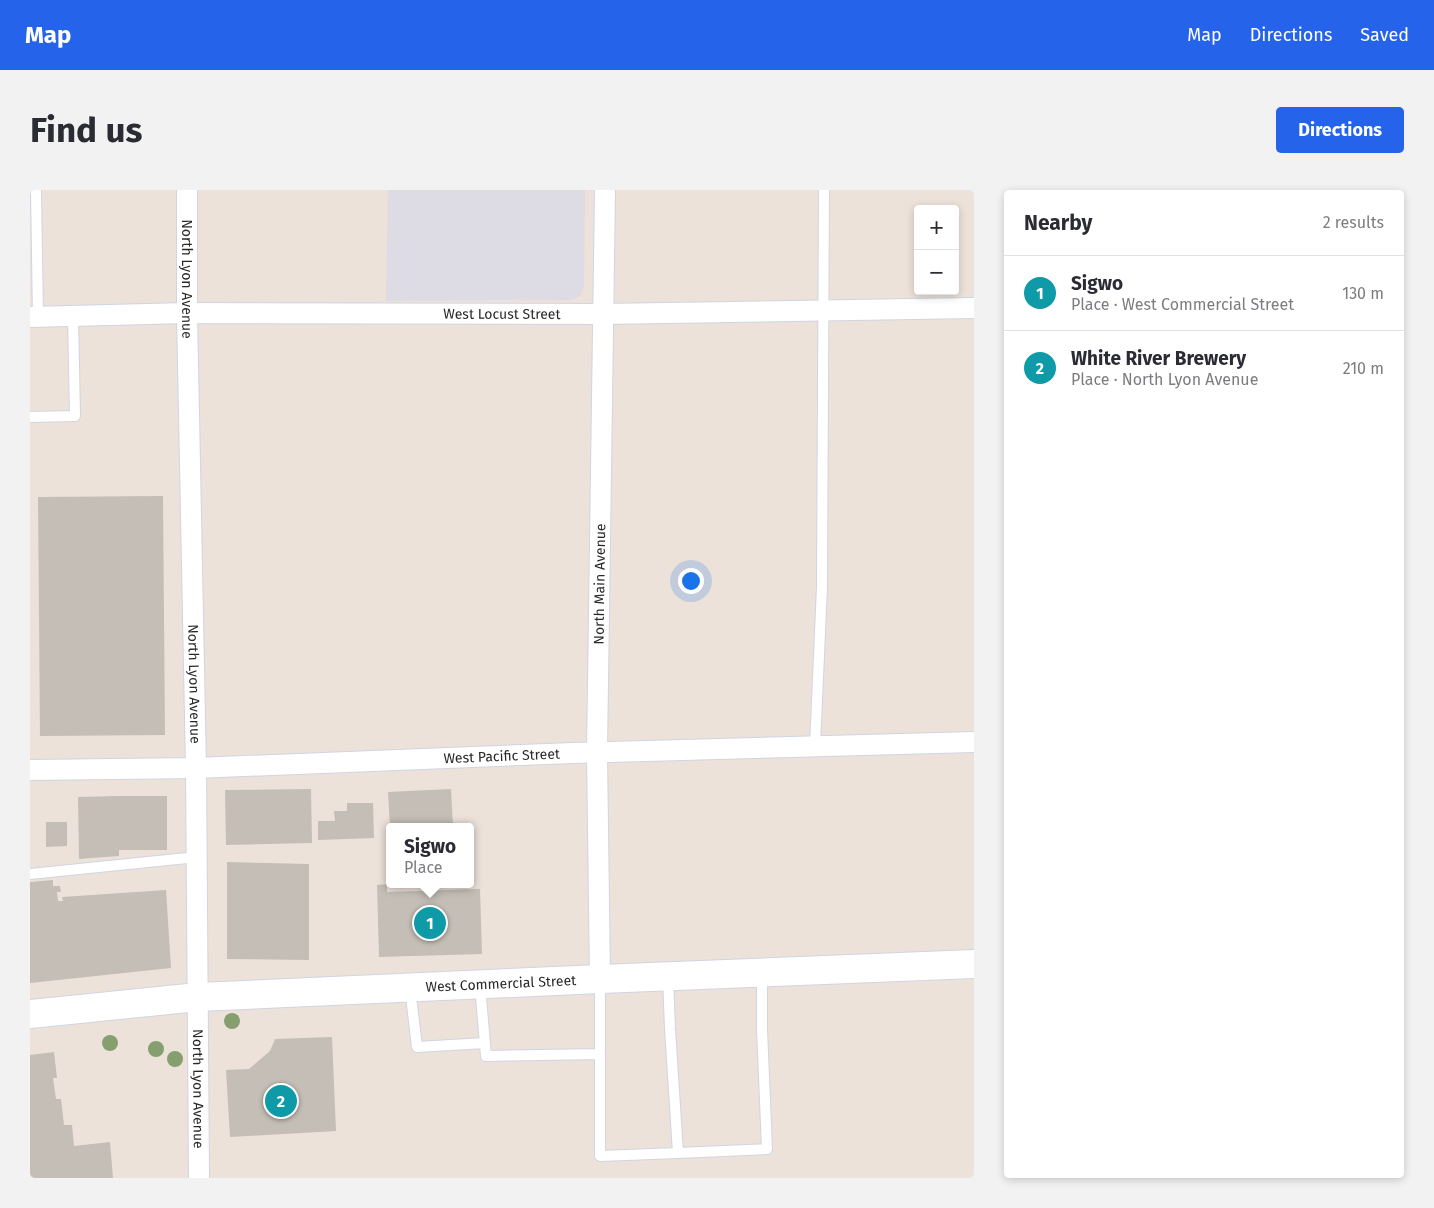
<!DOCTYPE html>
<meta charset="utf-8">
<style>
body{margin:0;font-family:"Fira Sans",sans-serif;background:#f2f2f3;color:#2b2b33}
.controls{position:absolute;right:15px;top:15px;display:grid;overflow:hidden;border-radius:5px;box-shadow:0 2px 8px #0003}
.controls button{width:45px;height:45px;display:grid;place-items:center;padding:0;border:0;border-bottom:1px solid #e1e1e2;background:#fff;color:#2b2b33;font:25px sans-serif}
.you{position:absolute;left:660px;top:390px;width:18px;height:18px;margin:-12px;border:4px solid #fff;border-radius:50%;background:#1a73e8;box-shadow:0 0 0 8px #1a73e833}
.badge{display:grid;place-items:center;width:32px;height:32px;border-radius:50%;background:#2563eb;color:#fff;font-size:16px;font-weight:700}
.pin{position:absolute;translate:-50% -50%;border:2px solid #fff;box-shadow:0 1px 5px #0006}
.popup{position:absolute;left:356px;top:633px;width:88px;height:65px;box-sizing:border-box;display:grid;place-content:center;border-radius:5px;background:#fff;filter:drop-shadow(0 1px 4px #0005);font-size:16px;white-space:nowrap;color:#7c7c81}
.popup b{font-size:19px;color:#2b2b33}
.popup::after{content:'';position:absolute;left:50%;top:100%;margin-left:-10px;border:10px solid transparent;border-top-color:#fff}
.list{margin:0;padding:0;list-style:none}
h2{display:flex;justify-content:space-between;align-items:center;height:65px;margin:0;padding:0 20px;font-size:21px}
h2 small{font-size:16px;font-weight:400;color:#7c7c81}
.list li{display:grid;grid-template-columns:32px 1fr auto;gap:15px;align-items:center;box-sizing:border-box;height:75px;padding:0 20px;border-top:1px solid #e1e1e2}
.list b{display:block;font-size:19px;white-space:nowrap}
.list p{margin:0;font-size:16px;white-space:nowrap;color:#7c7c81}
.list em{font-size:16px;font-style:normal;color:#7c7c81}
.map{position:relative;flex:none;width:944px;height:988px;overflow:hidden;border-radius:5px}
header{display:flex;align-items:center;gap:30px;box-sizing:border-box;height:70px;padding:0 25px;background:#2563eb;color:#fff}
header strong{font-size:24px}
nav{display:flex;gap:28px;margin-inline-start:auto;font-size:18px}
.intro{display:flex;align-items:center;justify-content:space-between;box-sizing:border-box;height:120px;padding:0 30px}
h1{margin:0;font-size:35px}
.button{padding:12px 22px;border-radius:5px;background:#2563eb;color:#fff;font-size:18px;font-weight:700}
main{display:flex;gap:30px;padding:0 30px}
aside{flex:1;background:#fff;border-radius:5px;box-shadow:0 2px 8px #0003}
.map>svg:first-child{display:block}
.industrial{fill:#dddbe4}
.building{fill:#c4beb6}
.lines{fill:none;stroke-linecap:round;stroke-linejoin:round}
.lane-casing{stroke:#cfd5e3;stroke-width:12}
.street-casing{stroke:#cfd5e3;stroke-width:22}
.secondary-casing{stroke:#cfd5e3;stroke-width:30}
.lane{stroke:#fff;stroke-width:10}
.street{stroke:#fff;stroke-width:20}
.secondary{stroke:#fff;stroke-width:28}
.tree{fill:#85a06e}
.labels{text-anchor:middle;stroke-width:4.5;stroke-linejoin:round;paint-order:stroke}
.street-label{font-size:14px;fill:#292929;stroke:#fff}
</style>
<header>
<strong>Map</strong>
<nav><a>Map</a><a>Directions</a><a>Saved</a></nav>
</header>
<div class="intro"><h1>Find us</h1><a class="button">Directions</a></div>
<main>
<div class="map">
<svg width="944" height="988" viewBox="0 0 944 988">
<rect width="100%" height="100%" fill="#ece2da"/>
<path class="industrial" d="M 358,0 L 555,0 L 554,96 L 551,105 L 543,110 L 356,111 Z"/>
<path class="building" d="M 133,306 L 135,545 L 10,546 L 8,307 Z
M 281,599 L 282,653 L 196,655 L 195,600 Z
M 421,599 L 423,637 L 360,637 L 358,602 Z
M 89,606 L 137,606 L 137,660 L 89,660 L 89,666 L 49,669 L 48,607 Z
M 317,613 L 343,613 L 344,648 L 288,650 L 288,631 L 305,631 L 304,621 L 317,621 Z
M 16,632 L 37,632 L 37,656 L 16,657 Z
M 197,672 L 279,674 L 279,770 L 197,769 Z
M 23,690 L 23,696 L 30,696 L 31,702 L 27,702 L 28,711 L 33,711 L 32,707 L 136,700 L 141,778 L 0,793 L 0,692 Z
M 357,694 L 357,702 L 450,699 L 452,764 L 349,767 L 347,695 Z
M 302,847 L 306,941 L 200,947 L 196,880 L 219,879 L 240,861 L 245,849 Z
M 24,862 L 27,888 L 23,888 L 26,909 L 31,909 L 34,935 L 42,935 L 44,956 L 80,952 L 83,988 L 0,988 L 0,865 Z"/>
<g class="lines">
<g class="lane-casing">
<path id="lane" d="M 6,0 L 8,127
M 0,227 L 45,226 L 43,126
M 785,556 L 792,397 L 794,0
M 0,684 L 167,667
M 570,790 L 570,966 L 648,963 L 640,839 L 638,787
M 450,795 L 456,866 L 570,864
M 380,798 L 387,857 L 455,853
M 648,963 L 737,959 L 732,839 L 732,784"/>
</g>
<g class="street-casing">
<g id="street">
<path id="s1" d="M 157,0 L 157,123 L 166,578 L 169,988"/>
<path id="s2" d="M 0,127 L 157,123 L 572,124 L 944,118"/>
<path id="s3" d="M 0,580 L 166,578 L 543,563 L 944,552"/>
<path id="s4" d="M 570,789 L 567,562 L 575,0"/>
</g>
</g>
<g class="secondary-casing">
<g id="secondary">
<path id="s5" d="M 0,824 L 168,807 L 570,789 L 944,774"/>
</g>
</g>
<use href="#lane" class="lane"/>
<use href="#street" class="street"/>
<use href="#secondary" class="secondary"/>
</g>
<g class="tree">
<circle cx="202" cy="831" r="8"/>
<circle cx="80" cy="853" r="8"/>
<circle cx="126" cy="859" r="8"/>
<circle cx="145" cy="869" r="8"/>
</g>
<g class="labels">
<g class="street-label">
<text dy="5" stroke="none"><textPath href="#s1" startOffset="89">North Lyon Avenue</textPath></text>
<text dy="5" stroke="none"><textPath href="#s2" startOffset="472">West Locust Street</textPath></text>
<text dy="5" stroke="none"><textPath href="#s4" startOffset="395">North Main Avenue</textPath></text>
<text dy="5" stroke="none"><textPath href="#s1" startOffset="494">North Lyon Avenue</textPath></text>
<text dy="5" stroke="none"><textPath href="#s3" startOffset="472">West Pacific Street</textPath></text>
<text dy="5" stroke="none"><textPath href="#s5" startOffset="472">West Commercial Street</textPath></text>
<text dy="5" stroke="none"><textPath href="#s1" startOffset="899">North Lyon Avenue</textPath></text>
</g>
</g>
</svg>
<div class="controls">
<button>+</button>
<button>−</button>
</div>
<div class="you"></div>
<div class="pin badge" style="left:400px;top:733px;background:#0f9aa8">1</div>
<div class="popup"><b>Sigwo</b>Place</div>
<div class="pin badge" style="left:251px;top:911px;background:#0f9aa8">2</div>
</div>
<aside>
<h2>Nearby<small>2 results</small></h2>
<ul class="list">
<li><span class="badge" style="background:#0f9aa8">1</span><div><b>Sigwo</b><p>Place · West Commercial Street</p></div><em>130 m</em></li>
<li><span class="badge" style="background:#0f9aa8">2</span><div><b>White River Brewery</b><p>Place · North Lyon Avenue</p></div><em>210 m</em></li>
</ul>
</aside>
</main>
